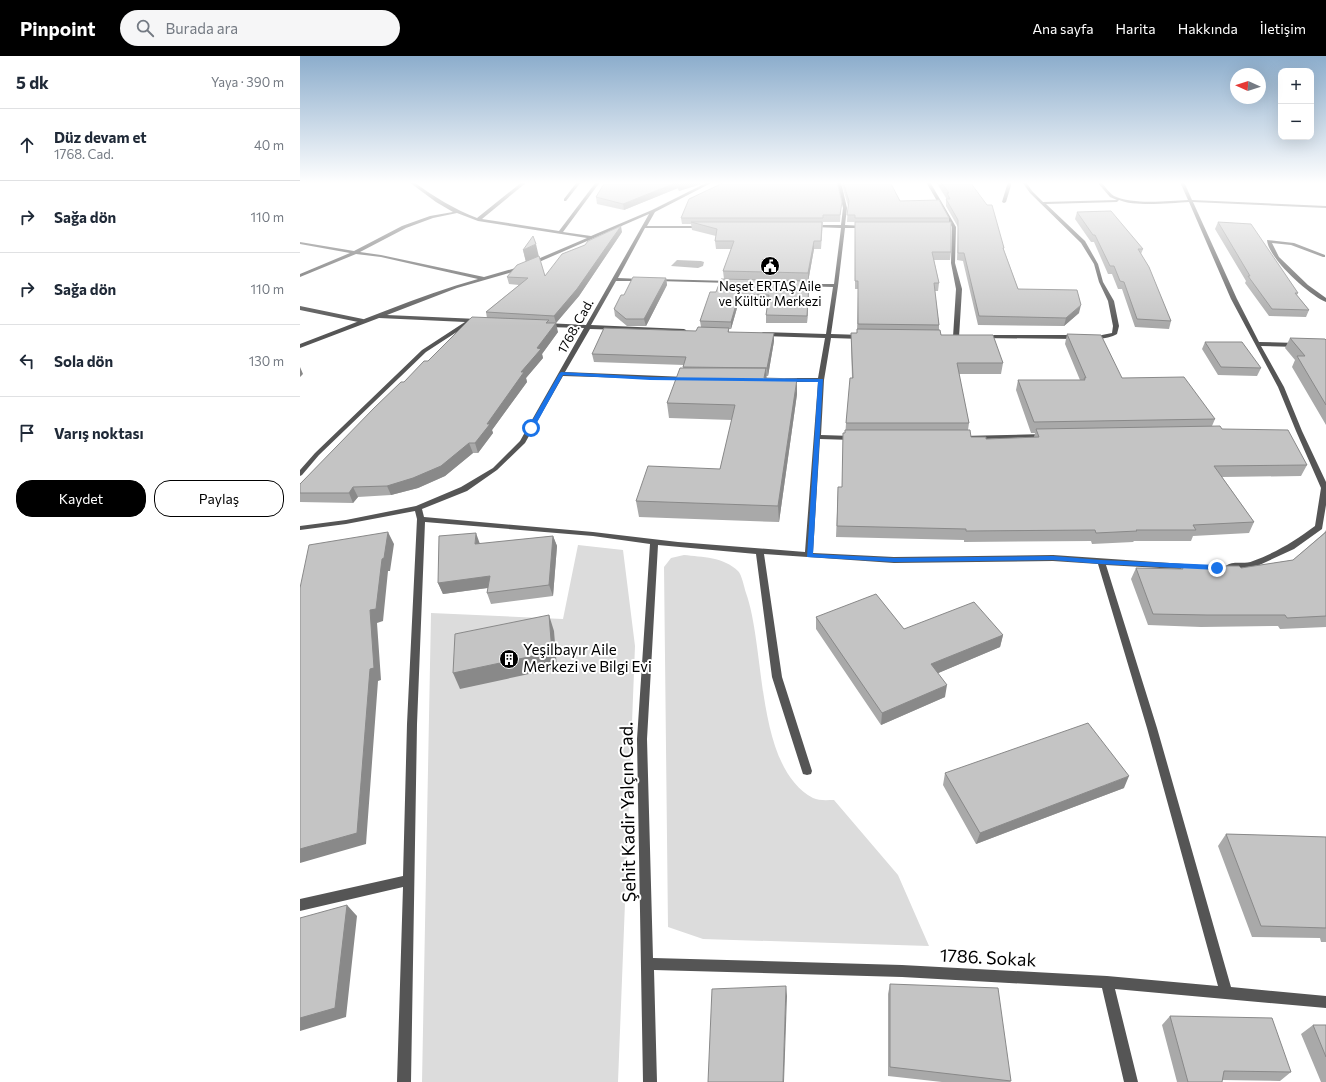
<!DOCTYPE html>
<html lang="tr">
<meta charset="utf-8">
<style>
body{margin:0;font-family:Commissioner,sans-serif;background:#f6f6f7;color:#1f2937}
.controls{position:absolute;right:12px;top:12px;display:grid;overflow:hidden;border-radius:8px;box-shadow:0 4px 16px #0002}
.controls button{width:36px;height:36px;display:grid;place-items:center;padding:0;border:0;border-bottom:1px solid #e0e1e3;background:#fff;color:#1f2937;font:20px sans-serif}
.compass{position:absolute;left:930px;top:12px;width:36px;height:36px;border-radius:50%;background:#fff;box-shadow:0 4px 16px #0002;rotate:273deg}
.stop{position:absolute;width:12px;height:12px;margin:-9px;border:3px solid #1a73e8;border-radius:50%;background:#fff}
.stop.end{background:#1a73e8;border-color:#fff;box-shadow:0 1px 4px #0008}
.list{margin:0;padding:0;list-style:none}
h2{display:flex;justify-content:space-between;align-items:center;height:52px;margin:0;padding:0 16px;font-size:17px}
h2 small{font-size:13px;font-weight:400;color:#747a83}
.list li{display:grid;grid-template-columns:26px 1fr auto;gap:12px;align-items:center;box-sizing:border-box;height:72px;padding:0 16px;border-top:1px solid #e0e1e3}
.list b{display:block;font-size:15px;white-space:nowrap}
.list p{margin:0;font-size:13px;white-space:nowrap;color:#747a83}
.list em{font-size:13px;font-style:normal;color:#747a83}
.actions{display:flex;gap:8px;padding:12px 16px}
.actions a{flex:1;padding:9px 0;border:1px solid #000;border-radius:16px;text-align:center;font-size:14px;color:#000}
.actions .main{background:#000;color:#fff}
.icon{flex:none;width:22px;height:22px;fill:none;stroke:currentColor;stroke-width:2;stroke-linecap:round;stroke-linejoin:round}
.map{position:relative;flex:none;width:1026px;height:1026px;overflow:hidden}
header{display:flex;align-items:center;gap:24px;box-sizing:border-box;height:56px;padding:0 20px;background:#000;color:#fff}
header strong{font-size:19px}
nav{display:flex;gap:22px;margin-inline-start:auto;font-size:14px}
.search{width:280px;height:36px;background:#f6f6f7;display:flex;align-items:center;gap:10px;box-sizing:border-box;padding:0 14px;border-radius:22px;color:#747a83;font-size:15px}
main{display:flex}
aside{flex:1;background:#fff}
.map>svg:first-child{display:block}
.green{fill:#dcdcdc}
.water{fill:#a3a3a3}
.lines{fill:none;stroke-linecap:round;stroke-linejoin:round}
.lane{fill:#555;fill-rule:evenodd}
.street{fill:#555;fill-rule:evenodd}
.wall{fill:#a9a9a9}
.shaded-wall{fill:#898989}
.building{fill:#c4c4c4;stroke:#898989}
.route{fill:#1a73e8}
.labels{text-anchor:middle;stroke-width:4;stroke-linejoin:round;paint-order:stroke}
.far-poi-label{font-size:13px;fill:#000;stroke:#fff}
.far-street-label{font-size:13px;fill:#000;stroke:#fff}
.poi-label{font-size:15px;fill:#000;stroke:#fff;text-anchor:start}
.near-street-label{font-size:18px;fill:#000;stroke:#fff}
</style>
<header>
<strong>Pinpoint</strong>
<div class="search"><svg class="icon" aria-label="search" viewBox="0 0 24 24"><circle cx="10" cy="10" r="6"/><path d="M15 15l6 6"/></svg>Burada ara</div>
<nav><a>Ana sayfa</a><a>Harita</a><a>Hakkında</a><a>İletişim</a></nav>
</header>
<main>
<aside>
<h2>5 dk<small>Yaya · 390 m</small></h2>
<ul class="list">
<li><svg class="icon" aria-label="ahead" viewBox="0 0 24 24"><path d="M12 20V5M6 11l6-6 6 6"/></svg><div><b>Düz devam et</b><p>1768. Cad.</p></div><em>40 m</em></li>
<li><svg class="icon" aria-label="right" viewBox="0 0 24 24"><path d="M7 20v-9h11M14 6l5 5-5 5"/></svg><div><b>Sağa dön</b></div><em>110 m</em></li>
<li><svg class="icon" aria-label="right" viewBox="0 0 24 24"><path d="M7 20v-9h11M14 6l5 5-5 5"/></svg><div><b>Sağa dön</b></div><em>110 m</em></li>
<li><svg class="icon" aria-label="left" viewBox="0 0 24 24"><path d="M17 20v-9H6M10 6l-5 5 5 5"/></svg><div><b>Sola dön</b></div><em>130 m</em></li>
<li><svg class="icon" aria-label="arrive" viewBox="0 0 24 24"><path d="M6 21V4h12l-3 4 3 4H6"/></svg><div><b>Varış noktası</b></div></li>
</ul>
<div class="actions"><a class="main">Kaydet</a><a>Paylaş</a></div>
</aside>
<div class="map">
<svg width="1026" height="1026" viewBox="0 0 1026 1026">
<rect width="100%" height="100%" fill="#fff"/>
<path class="green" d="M 278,489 L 323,494 L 335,590 L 318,1026 L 122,1026 L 131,557 L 263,563 Z
M 384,499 C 402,501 424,501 438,515 C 442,519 444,531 446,537 C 466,593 455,711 513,742 C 519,745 528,744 534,744 L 598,819 L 629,890 L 403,883 L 368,871 L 364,511 L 371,502 Z"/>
<path class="water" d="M 377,204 L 401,205 L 404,206 L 403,210 L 398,212 L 371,210 Z"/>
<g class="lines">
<path class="lane" d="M 277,126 L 281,126 L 266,145 L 264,145 L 264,143 Z
M 708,126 L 712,126 L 706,146 L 704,147 L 702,146 Z
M 0,250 L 63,263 L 66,265 L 63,267 L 0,254 Z"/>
<path class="street" d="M 109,126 L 114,126 C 134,141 154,153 177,162 L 222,126 L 227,126 L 182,163 L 259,175 L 296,126 L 300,126 L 263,176 L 291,180 L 352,154 L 408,126 L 413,126 L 355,156 L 347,170 L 401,170 L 403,171 L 401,172 L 345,172 L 318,222 L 341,223 L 343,224 L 341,225 L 316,225 L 291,269 L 384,273 L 386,274 L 386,276 L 290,273 L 265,316 L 386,321 L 389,323 L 388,324 L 263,320 L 225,387 L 197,414 L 167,435 L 122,453 L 124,461 L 293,476 L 378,486 L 505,496 L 518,326 L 486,326 L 483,324 L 486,322 L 518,322 L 525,282 L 463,280 L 460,278 L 463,276 L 526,278 L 533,231 L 499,230 L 497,229 L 499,228 L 534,228 L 541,172 L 513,171 L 511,170 L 513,169 L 541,169 L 543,152 L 537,126 L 541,126 L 547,152 L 545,169 L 565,170 L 567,171 L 565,172 L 545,172 L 538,230 L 531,278 L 562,279 L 565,281 L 562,283 L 531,282 L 524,324 L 521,379 L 552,380 L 555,382 L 552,384 L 520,383 L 513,497 L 594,501 L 753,499 L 899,509 L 900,511 L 896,514 L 806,509 L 857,672 L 931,931 L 1026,940 L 1026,952 L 815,933 L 838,1026 L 824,1026 L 802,932 L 602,921 L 354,914 L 357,1026 L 343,1026 L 337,683 L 350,488 L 293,480 L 125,466 L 117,668 L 111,1026 L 97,1026 L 103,831 L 0,855 L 0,843 L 103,820 L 107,668 L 117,463 L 115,455 L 46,468 L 0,474 L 0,470 L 46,464 L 116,450 L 161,431 L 193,412 L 220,385 L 284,272 L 246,271 L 243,269 L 246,267 L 286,269 L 349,158 L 223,213 L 157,232 L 87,259 L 178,263 L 181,265 L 178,267 L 172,266 L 126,296 L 19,399 L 2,419 L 0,420 L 0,414 L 15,397 L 122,294 L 165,266 L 79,262 L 0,292 L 0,288 C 59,266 117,240 178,223 L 81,201 L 56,198 L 0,221 L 0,218 L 50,197 L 0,188 L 0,186 L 54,195 L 102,170 L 130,160 L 153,156 L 136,146 ZM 157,157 L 178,165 L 287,182 L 219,211 L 184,221 L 81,199 L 60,196 L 106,172 L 133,162 ZM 358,489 L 456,498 L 472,621 L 502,715 L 503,718 L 507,719 L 511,718 L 512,715 L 482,621 L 464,498 L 594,507 L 753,505 L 798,508 L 847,672 L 918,930 L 807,920 L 602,909 L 353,902 L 347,683 Z
M 626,126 L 630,126 L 656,171 L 655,207 L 662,233 L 659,281 L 656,283 L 653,281 L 656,233 L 651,207 L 652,171 Z
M 722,126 L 726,126 L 732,135 L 743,146 L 817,144 L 810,141 L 797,126 L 801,126 C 805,130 809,137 814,140 C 832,149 868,145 888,144 L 880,126 L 884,126 L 892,144 L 1026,150 L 1026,152 L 893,146 L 937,243 L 959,286 L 998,287 L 1001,289 L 998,291 L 961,290 L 984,331 L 1002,375 L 1026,426 L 1026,449 L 1022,473 L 994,493 L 955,511 L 930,513 L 926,510 C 932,504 945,509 953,505 C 977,496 995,485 1015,470 L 1021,432 L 996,375 L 978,331 L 931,243 L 889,146 C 870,147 836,151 819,144 L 817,146 L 746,148 L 785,185 L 798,208 L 803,226 L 814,245 L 819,270 L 817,278 C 810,282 795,285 788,281 L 789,280 L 802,279 L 812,277 L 813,270 L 808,245 L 799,226 L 794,208 L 781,187 L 730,137 Z
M 967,184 L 994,187 L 1025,199 L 1025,201 L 1023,201 L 991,189 L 972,187 L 979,201 L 1008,229 L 1026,242 L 1026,246 C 1009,239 968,202 967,184 Z
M 355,223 L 431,225 L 433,226 L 431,227 L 357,225 L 355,224 Z
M 683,279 L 776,279 L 779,281 L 776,283 L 681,282 L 680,281 Z
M 744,378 L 747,380 L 746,381 L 662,384 L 659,382 L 662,380 Z"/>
</g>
<path class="wall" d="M 305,126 L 401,126 L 401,128 L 379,135 L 378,132 L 324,154 L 297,148 L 296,141 Z
M 541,126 L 590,126 L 600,145 L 649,162 L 649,166 L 651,196 L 650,204 L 634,204 L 639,227 L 638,235 L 635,235 L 639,269 L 639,274 L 641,279 L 703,307 L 701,318 L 659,318 L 669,367 L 668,374 L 671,381 L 686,383 L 734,381 L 735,377 L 731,377 L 716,334 L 718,324 L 780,324 L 765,288 L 767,278 L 822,322 L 915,363 L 912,370 L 922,373 L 1007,409 L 1001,420 L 922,421 L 954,466 L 949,477 L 893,480 L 891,485 L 834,485 L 833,486 L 792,488 L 791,485 L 664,486 L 664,484 L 536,481 L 538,431 L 542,431 L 546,367 L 552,322 L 551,288 L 551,277 L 557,277 L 558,233 L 555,233 L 555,166 L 547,166 L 548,150 Z
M 636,126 L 670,126 L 704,192 L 704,194 L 718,233 L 779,257 L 764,270 L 678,269 L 663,205 L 657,204 L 658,171 L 646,150 L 646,142 Z
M 541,152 L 540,166 L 523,166 L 521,193 L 514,193 L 508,226 L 507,226 L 507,227 L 509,227 L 509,234 L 507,267 L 466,267 L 466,259 L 468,246 L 439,245 L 431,273 L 429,273 L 429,276 L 474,285 L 468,320 L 466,320 L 466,322 L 497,338 L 479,466 L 339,461 L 336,445 L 420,413 L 432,364 L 369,362 L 367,347 L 383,312 L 384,309 L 294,306 L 292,298 L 396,275 L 401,271 L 400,265 L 424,223 L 423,215 L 431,193 L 416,193 L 415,185 L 416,180 L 392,174 L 391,168 L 382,168 L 381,162 Z
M 777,156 L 843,193 L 841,198 L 871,265 L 869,273 L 835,271 L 822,233 L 818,233 L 812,218 L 808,218 L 794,186 L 791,186 L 775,163 Z
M 918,166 L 998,237 L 997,239 L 1009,254 L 1006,261 L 969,260 L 945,227 L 946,225 L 915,173 Z
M 322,176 L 279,240 L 256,267 L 249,267 L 258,276 L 242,298 L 243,302 L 226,322 L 227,326 L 192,374 L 193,377 L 178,397 L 173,397 L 145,420 L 118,432 L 91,439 L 58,441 L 53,447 L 0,446 L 0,428 L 104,326 L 128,305 L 187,262 L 186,256 L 219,229 L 209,228 L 207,221 L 226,206 L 223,194 L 238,201 L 245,220 Z
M 366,222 L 367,229 L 346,270 L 327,270 L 315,260 L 314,253 L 324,239 Z
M 990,282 L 1026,284 L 1026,369 L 992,311 L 995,304 L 985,292 Z
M 905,286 L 961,312 L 957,320 L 918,319 L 902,293 Z
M 1026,474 L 1026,571 L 980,573 L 978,570 L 901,571 L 848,569 L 831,523 L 836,512 L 881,513 L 882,510 L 941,512 L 993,504 L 1024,477 Z
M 253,480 L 257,490 L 253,540 L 191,548 L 187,537 L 188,532 L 143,538 L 138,527 L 180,488 Z
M 516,561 L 604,573 L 703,579 L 700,591 L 638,617 L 645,641 L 581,669 L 516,573 Z
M 645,717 L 824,732 L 676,788 L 643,729 Z
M 926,778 L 1026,781 L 1026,886 L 1021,886 L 1020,882 L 952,881 L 918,790 Z
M 590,928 L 711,1025 L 710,1026 L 642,1026 L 588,1020 L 588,938 Z
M 870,960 L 991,1016 L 980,1025 L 922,1024 L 922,1026 L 877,1026 L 862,969 Z
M 1013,969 L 1026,969 L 1026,1026 L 1021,1026 L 1001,978 Z"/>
<path class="shaded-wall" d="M 378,126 L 401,126 L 401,128 L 379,135 L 378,132 L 324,154 L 323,148 Z
M 321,170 L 322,176 L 279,240 L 256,267 L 254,260 Z
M 514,185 L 514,193 L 508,226 L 508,217 Z
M 236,188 L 239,201 L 226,206 L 223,194 Z
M 366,222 L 367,229 L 346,270 L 344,263 Z
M 509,227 L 509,234 L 507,267 L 507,260 Z
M 439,238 L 439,245 L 431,273 L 431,266 Z
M 781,249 L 779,257 L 764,270 L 766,262 Z
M 256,267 L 258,276 L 242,298 L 243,302 L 226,322 L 227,326 L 192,374 L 193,377 L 178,397 L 175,387 L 187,368 L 237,292 Z
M 474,277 L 474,285 L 468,320 L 467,312 Z
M 0,311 L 3,318 L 0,321 Z
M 466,312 L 467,327 L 464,322 Z
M 497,323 L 497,338 L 479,466 L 478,450 Z
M 169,387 L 173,397 L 145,420 L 118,432 L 91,439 L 87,430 Z
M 53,431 L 58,441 L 53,447 L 49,437 Z
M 88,476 L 94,488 L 90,515 L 88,515 L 83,565 L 77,567 L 81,624 L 78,625 L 66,788 L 0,807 L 0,793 L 70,613 L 70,554 Z
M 176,477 L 180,488 L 175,488 Z
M 253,480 L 257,490 L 253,540 L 249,529 Z
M 190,520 L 194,531 L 143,538 L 138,527 Z
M 249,559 L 254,575 L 257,612 L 160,633 L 153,617 Z
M 703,579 L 700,591 L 629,621 L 631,608 Z
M 647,629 L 645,641 L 581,669 L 582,657 Z
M 829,720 L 824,732 L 676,788 L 680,777 Z
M 47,849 L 57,860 L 46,961 L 0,975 L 0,962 Z
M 486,930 L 487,940 L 484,1026 L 483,1026 Z"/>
<path class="building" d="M 305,126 L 378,126 L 323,148 L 296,141 Z
M 379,126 L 386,126 L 378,129 Z
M 425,126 L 537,126 L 542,146 L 540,159 L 523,159 L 523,162 L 381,162 L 389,143 Z
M 543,126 L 590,126 L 600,145 L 639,144 L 649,162 L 555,162 L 555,159 L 547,159 L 549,145 Z
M 641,126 L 670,126 L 687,149 L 692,149 L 704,192 L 703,192 L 718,233 L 777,234 L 781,249 L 766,262 L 679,260 L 664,197 L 658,197 L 658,164 L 646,143 L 650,143 L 647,137 L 649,137 Z
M 811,155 L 843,193 L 838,193 L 849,211 L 871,265 L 837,263 L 824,226 L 820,225 L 814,210 L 810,210 L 795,179 L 793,179 L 777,156 Z
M 391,166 L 522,166 L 521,185 L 514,185 L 508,217 L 423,215 L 434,185 L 415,185 L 417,173 Z
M 555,166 L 651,166 L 651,196 L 632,196 L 639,227 L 634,227 L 639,269 L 558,268 L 558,225 L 555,225 Z
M 918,166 L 951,168 L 998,237 L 995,237 L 1009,254 L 972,253 L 948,220 L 950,220 Z
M 321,170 L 277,233 L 254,260 L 186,256 L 228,222 L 207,221 L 217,209 L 239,200 L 245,220 L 262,198 L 285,189 L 288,185 Z
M 233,180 L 236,188 L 223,194 Z
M 333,221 L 366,222 L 344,263 L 326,263 L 314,253 L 321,239 L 324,239 Z
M 421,223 L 507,225 L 507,227 L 509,227 L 507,260 L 466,259 L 469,239 L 439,238 L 431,266 L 400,265 L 410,236 L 416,236 Z
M 172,261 L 249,264 L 246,267 L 256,267 L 237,292 L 241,293 L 221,316 L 224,316 L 187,368 L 190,368 L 175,387 L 169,387 L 141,410 L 113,422 L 87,430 L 53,431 L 49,437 L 0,437 L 0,428 L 74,352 L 101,326 L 104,326 L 124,305 L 128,305 Z
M 398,271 L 429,272 L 428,276 L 474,277 L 467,312 L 383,311 L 386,301 L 292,298 L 304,272 L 396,275 Z
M 557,273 L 640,274 L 641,279 L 693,279 L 703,307 L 657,307 L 669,367 L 546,367 L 550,322 L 553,322 L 551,277 L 557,277 Z
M 767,278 L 801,279 L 822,322 L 884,321 L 915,363 L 734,366 L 718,324 L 785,324 L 784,322 L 786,322 Z
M 990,282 L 1025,283 L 1026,284 L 1026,349 L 997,300 L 1005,300 Z
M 905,286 L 942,286 L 961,312 L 921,311 Z
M 380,312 L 466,312 L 464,322 L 497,323 L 478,450 L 336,445 L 348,410 L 420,413 L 435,349 L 367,347 Z
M 920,370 L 922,373 L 988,374 L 1007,409 L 914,410 L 954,466 L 893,469 L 896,474 L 836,474 L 837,475 L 796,477 L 795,474 L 666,475 L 666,473 L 537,470 L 538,431 L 542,431 L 543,377 L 545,377 L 545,374 L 670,374 L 671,381 L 686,381 L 686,383 L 739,381 L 736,373 Z
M 88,476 L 84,502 L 82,503 L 76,553 L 70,554 L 74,612 L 70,613 L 57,777 L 0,793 L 0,532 L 9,489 Z
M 1026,476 L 1026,560 L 987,562 L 985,559 L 907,559 L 853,558 L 836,512 L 883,513 L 882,510 L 939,510 L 941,512 L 993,504 Z
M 176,477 L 175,488 L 253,480 L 249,529 L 187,537 L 190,520 L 138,527 L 139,480 Z
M 576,538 L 604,573 L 674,546 L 703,579 L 631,608 L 647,629 L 582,657 L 516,561 Z
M 249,559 L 252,596 L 153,617 L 155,578 Z
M 788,667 L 829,720 L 680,777 L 645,717 Z
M 926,778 L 996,780 L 1026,781 L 1026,872 L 961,870 Z
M 47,849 L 35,952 L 0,962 L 0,862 Z
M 590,928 L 698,932 L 711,1025 L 590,1011 Z
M 486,930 L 483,1026 L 408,1026 L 412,933 Z
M 870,960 L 972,962 L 991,1016 L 924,1015 L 922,1026 L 888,1026 Z
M 1013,969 L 1026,969 L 1026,1001 Z"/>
<linearGradient id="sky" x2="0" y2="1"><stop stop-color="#8cadcc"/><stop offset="0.47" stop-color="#fff"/><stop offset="1" stop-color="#fff" stop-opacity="0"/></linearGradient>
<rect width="1026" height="270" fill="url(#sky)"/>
<path class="route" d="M 261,316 L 350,321 L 523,323 L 513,498 L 594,502 L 753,500 L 801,504 L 917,509 L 920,512 L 917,514 L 801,508 L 753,504 L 594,506 L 507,501 L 518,326 L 350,324 L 263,319 L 234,372 L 229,373 L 228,372 L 259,318 Z"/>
<defs>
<g id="civic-disc" transform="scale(1)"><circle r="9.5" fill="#000" stroke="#fff"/><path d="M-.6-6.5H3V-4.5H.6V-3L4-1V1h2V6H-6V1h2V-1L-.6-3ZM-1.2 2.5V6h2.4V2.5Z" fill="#fff"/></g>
<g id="building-disc" transform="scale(1)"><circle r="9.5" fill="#000" stroke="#fff"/><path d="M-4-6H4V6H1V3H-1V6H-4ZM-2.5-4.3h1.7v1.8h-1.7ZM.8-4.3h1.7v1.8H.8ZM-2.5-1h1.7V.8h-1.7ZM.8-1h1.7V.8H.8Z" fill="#fff"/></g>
</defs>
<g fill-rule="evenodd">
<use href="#civic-disc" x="470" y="210"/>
<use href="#building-disc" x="209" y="603"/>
</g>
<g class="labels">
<g class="far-poi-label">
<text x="470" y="235">Neşet ERTAŞ Aile<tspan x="470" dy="15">ve Kültür Merkezi</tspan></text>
</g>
<g class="far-street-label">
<text transform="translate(275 270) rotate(-61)" y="5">1768. Cad.</text>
</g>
<g class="poi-label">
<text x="223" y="599">Yeşilbayır Aile<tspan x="223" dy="17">Merkezi ve Bilgi Evi</tspan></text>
</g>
<g class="near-street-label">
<text transform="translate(328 756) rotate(-91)" y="6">Şehit Kadir Yalçın Cad.</text>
<text transform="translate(688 902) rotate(3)" y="6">1786. Sokak</text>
</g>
</g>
</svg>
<div class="controls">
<button>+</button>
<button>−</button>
</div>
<svg class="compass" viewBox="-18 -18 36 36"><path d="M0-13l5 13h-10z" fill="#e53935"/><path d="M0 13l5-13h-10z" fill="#747a83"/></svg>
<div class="stop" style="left:231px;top:372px"></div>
<div class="stop end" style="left:917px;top:512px"></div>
</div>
</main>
